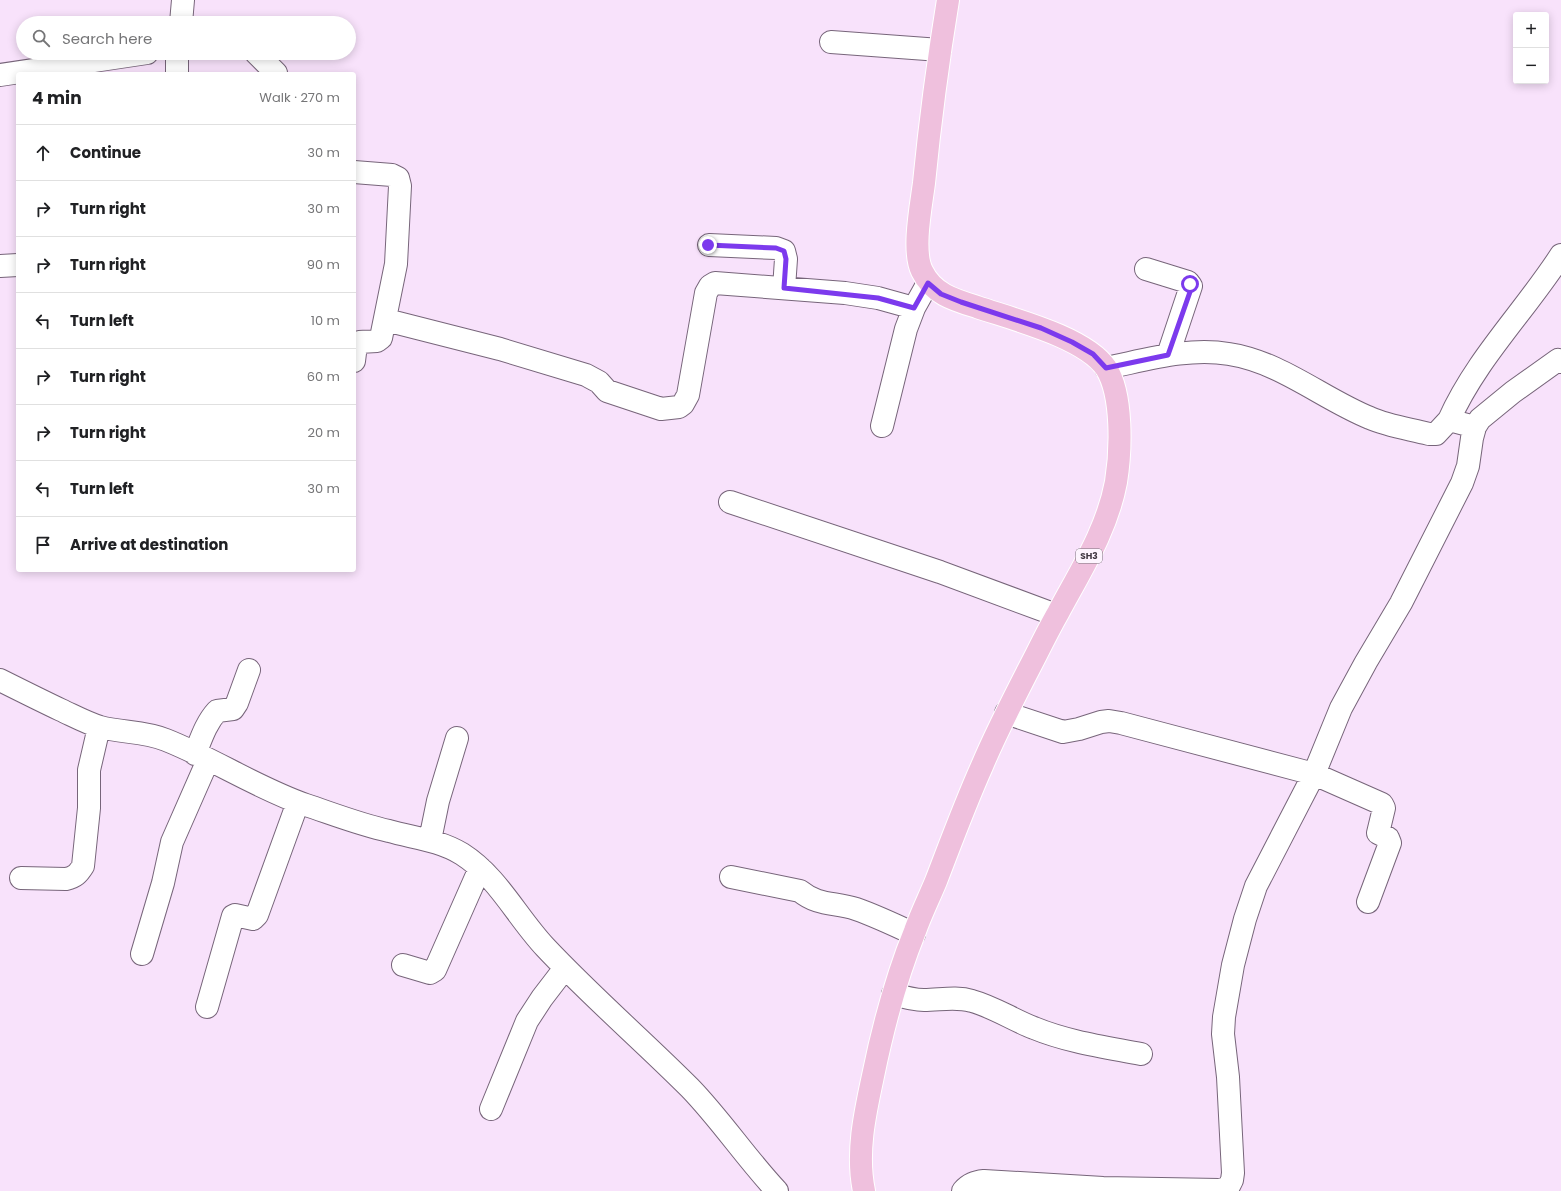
<!DOCTYPE html>
<meta charset="utf-8">
<style>
body{margin:0;font-family:Poppins,sans-serif;background:#f6f6f6;color:#202124}
.controls{position:absolute;right:12px;top:12px;display:grid;overflow:hidden;border-radius:4px;box-shadow:0 2px 10px #0003}
.controls button{width:36px;height:36px;display:grid;place-items:center;padding:0;border:0;border-bottom:1px solid #e0e0e0;background:#fff;color:#202124;font:20px sans-serif}
.stop{position:absolute;width:12px;height:12px;margin:-9px;border:3px solid #7c3aed;border-radius:50%;background:#fff}
.stop.end{background:#7c3aed;border-color:#fff;box-shadow:0 1px 4px #0008}
.list{margin:0;padding:0;list-style:none}
h2{display:flex;justify-content:space-between;align-items:center;height:52px;margin:0;padding:0 16px;font-size:17px}
h2 small{font-size:13px;font-weight:400;color:#757577}
.list li{display:grid;grid-template-columns:26px 1fr auto;gap:12px;align-items:center;box-sizing:border-box;height:56px;padding:0 16px;border-top:1px solid #e0e0e0}
.list b{display:block;font-size:15px;white-space:nowrap}
.list em{font-size:13px;font-style:normal;color:#757577}
.icon{flex:none;width:22px;height:22px;fill:none;stroke:currentColor;stroke-width:2;stroke-linecap:round;stroke-linejoin:round}
.map{position:relative;flex:none;width:1561px;height:1191px;overflow:hidden}
.search{position:absolute;background:#fff;box-shadow:0 2px 10px #0003;left:16px;top:16px;width:340px;height:44px;display:flex;align-items:center;gap:10px;box-sizing:border-box;padding:0 14px;border-radius:22px;color:#757577;font-size:15px}
.panel{position:absolute;background:#fff;box-shadow:0 2px 10px #0003;left:16px;top:72px;width:340px;height:500px;border-radius:4px}
.map>svg:first-child{display:block}
.lines{fill:none;stroke-linecap:round;stroke-linejoin:round}
.minor-casing{stroke:#77657a;stroke-width:24}
.major-casing{stroke:#fff;stroke-width:24}
.minor{stroke:#fff;stroke-width:22}
.major{stroke:#efc0dd;stroke-width:22}
.route{stroke:#7c3aed;stroke-width:5}
.labels{text-anchor:middle;stroke-width:3.5;stroke-linejoin:round;paint-order:stroke}
.shield{fill:#fdf4fe;stroke:#79707a;stroke-width:1}
.shield-label{font-size:9px;font-weight:bold;fill:#403741}
</style>
<div class="map">
<svg width="1561" height="1191" viewBox="0 0 1561 1191">
<rect width="100%" height="100%" fill="#f8e2fb"/>
<g class="lines">
<g class="minor-casing">
<path id="minor" d="M 181,23 L 183,0
M 831,42 L 940,50
M 177,53 L 177,74
M 256,53 L 276,73
M 0,75 L 147,53
M 354,172 L 392,175 L 398,178 L 400,186 L 396,264 L 381,338 L 377,341 L 359,342 L 356,345 L 354,361
M 709,245 L 776,248 L 784,251 L 786,259 L 784,288
M 0,266 L 18,265
M 1146,269 L 1188,282 L 1191,286 L 1168,355
M 386,320 L 500,349 L 586,375 L 599,382 L 607,391 L 661,409 L 679,407 L 683,404 L 688,395 L 706,293 L 710,286 L 715,283 L 845,293 L 878,298 L 914,308
M 1106,368 C 1146,360 1188,347 1229,354 C 1281,362 1323,399 1370,418 C 1388,426 1410,429 1429,434 L 1436,434 L 1449,420 L 1475,427
M 1449,420 C 1476,359 1525,311 1561,255
M 882,426 L 906,329 L 914,308 L 928,283
M 730,502 L 940,572 L 1056,615
M 0,680 C 20,690 40,700 61,710 C 74,716 87,723 100,727 C 123,733 144,731 166,740 C 214,759 257,788 306,805 C 333,814 361,825 389,831 C 414,838 439,840 462,854 C 498,877 516,916 545,947 C 591,996 642,1040 690,1088 C 721,1120 746,1158 777,1191
M 1006,713 L 1063,732 L 1079,729 L 1101,722 L 1109,721 L 1121,723 L 1314,774 L 1382,804 L 1384,808 L 1378,833 L 1388,838 L 1390,843 L 1368,902
M 195,754 C 201,739 206,723 217,711 L 233,709 L 237,703 L 249,670
M 430,840 L 438,801 L 457,738
M 731,877 L 800,891 C 818,906 835,902 856,909 C 876,916 895,925 914,934
M 21,878 L 66,879 C 75,877 78,874 83,866 L 89,808 L 89,770 L 99,727
M 142,954 L 163,883 L 172,842 L 208,760
M 403,965 L 430,973 L 435,970 L 480,868
M 893,994 C 903,997 913,1000 924,1000 C 940,1000 956,996 972,1001 C 994,1007 1013,1020 1034,1028 C 1068,1042 1105,1047 1141,1054
M 207,1007 L 233,916 L 235,915 L 253,919 L 257,915 L 298,802
M 491,1109 L 527,1021 L 542,998 L 565,968
M 963,1191 C 969,1184 975,1182 984,1181 L 1103,1188 L 1219,1190 L 1228,1188 L 1232,1180 L 1233,1173 L 1228,1077 L 1223,1034 L 1224,1017 L 1233,965 L 1245,919 L 1256,886 L 1314,774 L 1341,708 L 1366,662 L 1401,603 L 1462,483 L 1468,466 L 1472,438 L 1475,427 L 1480,419 L 1513,392 L 1558,360 L 1561,362"/>
</g>
<g class="major-casing">
<path id="major" d="M 864,1191 C 856,1153 865,1113 873,1076 C 883,1027 896,978 915,931 C 921,914 929,898 936,881 C 951,842 965,804 982,766 C 998,728 1017,692 1036,655 C 1043,641 1050,627 1058,613 C 1081,570 1107,530 1116,482 C 1121,451 1123,395 1106,368 C 1085,337 1012,319 977,307 C 954,300 933,294 922,271 C 912,251 921,206 924,183 C 930,122 938,61 948,0"/>
</g>
<use href="#minor" class="minor"/>
<use href="#major" class="major"/>
</g>
<g class="lines">
<path class="route" d="M 708,245 L 776,248 L 784,251 L 786,259 L 784,288 L 878,298 L 914,308 L 928,283 L 941,294 L 961,302 L 1041,328 L 1072,342 L 1093,354 L 1106,368 L 1168,355 L 1191,289 L 1190,284"/>
</g>
<g class="labels">
<rect class="shield" x="1076" y="549" width="26" height="14" rx="3"/>
<g class="shield-label">
<text x="1089" y="559">SH3</text>
</g>
</g>
</svg>
<div class="controls">
<button>+</button>
<button>−</button>
</div>
<div class="stop" style="left:1190px;top:284px"></div>
<div class="stop end" style="left:708px;top:245px"></div>
<div class="search"><svg class="icon" aria-label="search" viewBox="0 0 24 24"><circle cx="10" cy="10" r="6"/><path d="M15 15l6 6"/></svg>Search here</div>
<section class="panel">
<h2>4 min<small>Walk · 270 m</small></h2>
<ul class="list">
<li><svg class="icon" aria-label="ahead" viewBox="0 0 24 24"><path d="M12 20V5M6 11l6-6 6 6"/></svg><div><b>Continue</b></div><em>30 m</em></li>
<li><svg class="icon" aria-label="right" viewBox="0 0 24 24"><path d="M7 20v-9h11M14 6l5 5-5 5"/></svg><div><b>Turn right</b></div><em>30 m</em></li>
<li><svg class="icon" aria-label="right" viewBox="0 0 24 24"><path d="M7 20v-9h11M14 6l5 5-5 5"/></svg><div><b>Turn right</b></div><em>90 m</em></li>
<li><svg class="icon" aria-label="left" viewBox="0 0 24 24"><path d="M17 20v-9H6M10 6l-5 5 5 5"/></svg><div><b>Turn left</b></div><em>10 m</em></li>
<li><svg class="icon" aria-label="right" viewBox="0 0 24 24"><path d="M7 20v-9h11M14 6l5 5-5 5"/></svg><div><b>Turn right</b></div><em>60 m</em></li>
<li><svg class="icon" aria-label="right" viewBox="0 0 24 24"><path d="M7 20v-9h11M14 6l5 5-5 5"/></svg><div><b>Turn right</b></div><em>20 m</em></li>
<li><svg class="icon" aria-label="left" viewBox="0 0 24 24"><path d="M17 20v-9H6M10 6l-5 5 5 5"/></svg><div><b>Turn left</b></div><em>30 m</em></li>
<li><svg class="icon" aria-label="arrive" viewBox="0 0 24 24"><path d="M6 21V4h12l-3 4 3 4H6"/></svg><div><b>Arrive at destination</b></div></li>
</ul>
</section>
</div>
